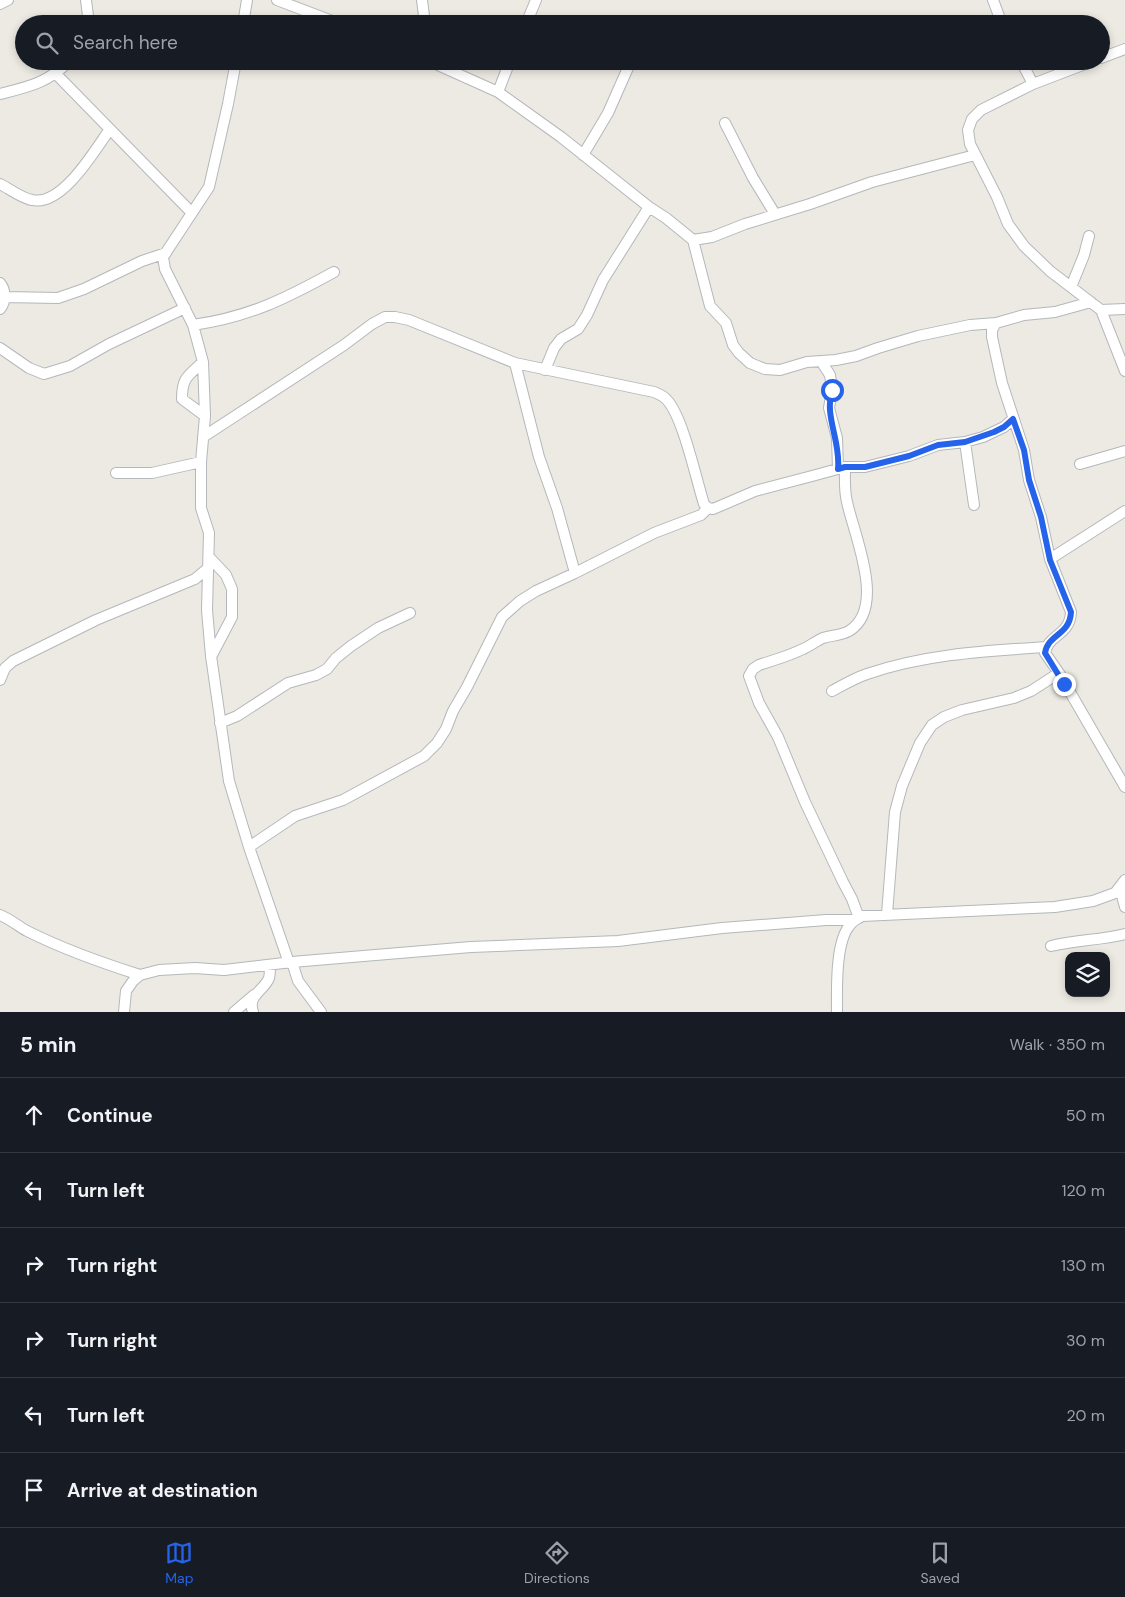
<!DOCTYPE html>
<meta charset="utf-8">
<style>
body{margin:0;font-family:"DM Sans",sans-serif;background:#242831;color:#f1f3f6}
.controls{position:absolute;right:15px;bottom:15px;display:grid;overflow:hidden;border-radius:10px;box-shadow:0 2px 8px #0003}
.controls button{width:45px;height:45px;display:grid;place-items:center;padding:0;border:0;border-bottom:1px solid #363941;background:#171b24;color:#f1f3f6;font:25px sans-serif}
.stop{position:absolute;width:15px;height:15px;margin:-11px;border:4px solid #2563eb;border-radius:50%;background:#fff}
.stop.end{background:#2563eb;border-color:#fff;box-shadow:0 1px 5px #0008}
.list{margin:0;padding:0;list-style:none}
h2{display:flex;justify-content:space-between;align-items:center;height:65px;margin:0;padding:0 20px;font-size:21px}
h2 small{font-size:16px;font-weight:400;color:#9ea1a6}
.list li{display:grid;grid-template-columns:32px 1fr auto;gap:15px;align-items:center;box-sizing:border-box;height:75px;padding:0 20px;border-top:1px solid #363941}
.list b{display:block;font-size:19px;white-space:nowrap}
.list em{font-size:16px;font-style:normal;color:#9ea1a6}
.icon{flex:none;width:28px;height:28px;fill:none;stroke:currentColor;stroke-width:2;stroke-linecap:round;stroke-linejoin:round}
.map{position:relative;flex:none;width:1125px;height:1012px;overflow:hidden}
.search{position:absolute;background:#171b24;box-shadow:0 2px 8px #0003;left:15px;right:15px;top:15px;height:55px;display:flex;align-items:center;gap:12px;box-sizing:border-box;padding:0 18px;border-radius:28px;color:#9ea1a6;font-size:19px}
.sheet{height:515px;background:#171b24}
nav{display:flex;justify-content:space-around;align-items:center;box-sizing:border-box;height:70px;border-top:1px solid #363941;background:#171b24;font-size:14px;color:#9ea1a6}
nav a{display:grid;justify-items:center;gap:2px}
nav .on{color:#2563eb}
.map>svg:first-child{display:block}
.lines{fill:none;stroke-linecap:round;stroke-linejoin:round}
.minor-casing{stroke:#b4b7bc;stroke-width:12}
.minor{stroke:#fff;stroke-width:10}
.route{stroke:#2563eb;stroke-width:6}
</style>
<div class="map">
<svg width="1125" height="1012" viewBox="0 0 1125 1012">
<rect width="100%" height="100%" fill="#eceae2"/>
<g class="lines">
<g class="minor-casing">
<path id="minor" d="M 86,0 L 89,24
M 277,0 L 340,24
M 422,0 L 425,24
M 993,0 L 1002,24
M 0,4 L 8,0
M 243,24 L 247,0
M 526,24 L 536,0
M 643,24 L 643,23
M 1101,58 L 1125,49
M 236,61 L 228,104 L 209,187 L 163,257 L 165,269 L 193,325 L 203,362 L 205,416 L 201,462 L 201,508 L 209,533 L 207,610 L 211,656 L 229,781 L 249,847 L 289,963
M 429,61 L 498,92 L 561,137 L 649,207 L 666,218 L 693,240 L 712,237 L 745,224 L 810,204 L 872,182 L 975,155
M 1021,61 L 1033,84
M 1093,61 L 1033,84 L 981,110 L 972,119 L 968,130 L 970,144 L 997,197 L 1008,224 L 1024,246 L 1050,271 L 1101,310 L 1125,309
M 56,74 L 192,213
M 498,92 L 510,61
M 0,94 C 28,87 48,83 69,61
M 725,123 L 753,178 L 775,214
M 583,155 L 608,113 L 631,61
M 0,184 C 10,189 21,198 32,200 C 62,207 95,150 110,129
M 693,240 L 710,306 L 726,323 L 733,345 L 739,353 L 750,363 L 765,369 L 780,370 L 807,362 L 836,360 L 856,356 L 878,348 L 918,336 L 970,325 L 996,323
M 0,283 C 6,290 6,302 0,309
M 1071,287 L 1084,255 L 1089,236
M 5,297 L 58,298 L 84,289 L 142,261 L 166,253
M 1091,302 L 1055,312 L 1024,315 L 996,323 L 992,330 L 992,337 L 1002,383 L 1024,450 L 1029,480 L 1041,517 L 1050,559 L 1071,612 C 1070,636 1048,634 1045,653 L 1059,673 L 1125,787
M 1101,310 L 1125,371
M 193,325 C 249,317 285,299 334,272
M 0,348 L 29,368 L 44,374 L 70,366 L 109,344 L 185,308
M 821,361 L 830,375 L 831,382 L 832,390 L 829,408 L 837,438 L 838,469
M 203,362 C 188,376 182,377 182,399 L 205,416
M 515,363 L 539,457 L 557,508 L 575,573
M 545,370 L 554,348 L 561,339 L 578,329 L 587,315 L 603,280 L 649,207
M 203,437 L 344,345 L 372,324 L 385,317 L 395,317 L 409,320 L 515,363 L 654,392 C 659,394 664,396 667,400 C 683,417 696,479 704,504 L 708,508 L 713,509 L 755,491 L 812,476 L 845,467 L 865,467 L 909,456 L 938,445 L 965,442 L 983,437 L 1004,427 L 1013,419
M 965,442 L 974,505
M 1080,464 L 1125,451
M 845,467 C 845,479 844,490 847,502 C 854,535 887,608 849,631 C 840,636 832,635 823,638 C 816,641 810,646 803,649 C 789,656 774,660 759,665 L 753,669 L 749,676 L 759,703 L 778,737 L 805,802 L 843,882 L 852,899 L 859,918
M 116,473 L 152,473 L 201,462
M 209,557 L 226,575 L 232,589 L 232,617 L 212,655
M 1050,559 L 1125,511
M 0,680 L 5,668 L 13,661 L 96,620 L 195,579 L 208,568
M 832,691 C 843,685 855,678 867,674 C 925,654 985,651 1046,647
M 220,723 L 237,716 L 288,683 L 316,675 L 327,669 L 336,658 L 351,646 L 378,628 L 410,613
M 249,847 L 295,816 L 343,800 L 424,756 L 437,743 L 446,729 L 453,711 L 467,687 L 502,617 L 520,601 L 536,591 L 575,573 L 654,533 L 701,515 L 708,508
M 1120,888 L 1125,907
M 887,914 L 895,812 L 902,786 L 920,743 L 932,725 L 944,717 L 962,710 L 1014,698 L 1031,691 L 1059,673
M 0,915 C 10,919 18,926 27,931 C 63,949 102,963 140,975
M 1051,946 C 1076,940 1100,940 1125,934
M 292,962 L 298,981 L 321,1012
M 124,1012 L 126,991 L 133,981 L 140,975 L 159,970 L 195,968 L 224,970 L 292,962 L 471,947 L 618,941 L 722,928 L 826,920 L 854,920
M 234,1012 L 254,995
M 253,1012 C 247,995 264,991 269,978 C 270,974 270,969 270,966
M 837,1012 C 837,990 835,942 850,925 C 853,920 858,919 862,916 L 1055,907 L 1093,901 L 1115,893 L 1125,880"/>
</g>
<use href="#minor" class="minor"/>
</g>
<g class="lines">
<path class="route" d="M 832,390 C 824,417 841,441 838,469 L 845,467 L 865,467 L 909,456 L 938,445 L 965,442 L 994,432 L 1004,427 L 1013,419 L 1024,450 L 1029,480 L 1041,517 L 1050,560 L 1071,612 C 1070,635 1048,634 1045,653 L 1064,684"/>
</g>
</svg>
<div class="controls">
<button><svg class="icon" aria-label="layers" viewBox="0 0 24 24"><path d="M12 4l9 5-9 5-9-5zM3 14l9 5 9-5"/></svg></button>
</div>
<div class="stop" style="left:832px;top:390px"></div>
<div class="stop end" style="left:1064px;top:684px"></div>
<div class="search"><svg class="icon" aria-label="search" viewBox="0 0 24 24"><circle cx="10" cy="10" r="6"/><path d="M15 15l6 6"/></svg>Search here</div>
</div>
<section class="sheet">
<h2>5 min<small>Walk · 350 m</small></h2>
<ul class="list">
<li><svg class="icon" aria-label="ahead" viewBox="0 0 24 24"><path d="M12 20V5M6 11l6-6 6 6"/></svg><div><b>Continue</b></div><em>50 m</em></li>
<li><svg class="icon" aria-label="left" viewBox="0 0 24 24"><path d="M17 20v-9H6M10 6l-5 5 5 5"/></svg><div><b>Turn left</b></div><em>120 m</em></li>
<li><svg class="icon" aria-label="right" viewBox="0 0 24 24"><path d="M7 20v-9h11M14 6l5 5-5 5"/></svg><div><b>Turn right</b></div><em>130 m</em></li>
<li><svg class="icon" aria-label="right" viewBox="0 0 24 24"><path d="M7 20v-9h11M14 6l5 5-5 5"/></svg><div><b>Turn right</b></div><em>30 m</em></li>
<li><svg class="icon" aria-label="left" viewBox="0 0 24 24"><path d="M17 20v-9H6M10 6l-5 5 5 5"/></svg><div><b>Turn left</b></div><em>20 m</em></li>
<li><svg class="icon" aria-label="arrive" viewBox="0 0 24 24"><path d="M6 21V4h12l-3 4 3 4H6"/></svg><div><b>Arrive at destination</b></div></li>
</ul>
</section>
<nav>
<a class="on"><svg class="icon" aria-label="map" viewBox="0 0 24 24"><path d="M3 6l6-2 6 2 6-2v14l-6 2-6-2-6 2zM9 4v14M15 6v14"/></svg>Map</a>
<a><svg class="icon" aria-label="directions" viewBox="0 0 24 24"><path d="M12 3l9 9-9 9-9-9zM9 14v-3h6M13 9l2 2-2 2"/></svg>Directions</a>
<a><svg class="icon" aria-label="saved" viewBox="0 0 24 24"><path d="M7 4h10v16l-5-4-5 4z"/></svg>Saved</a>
</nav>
